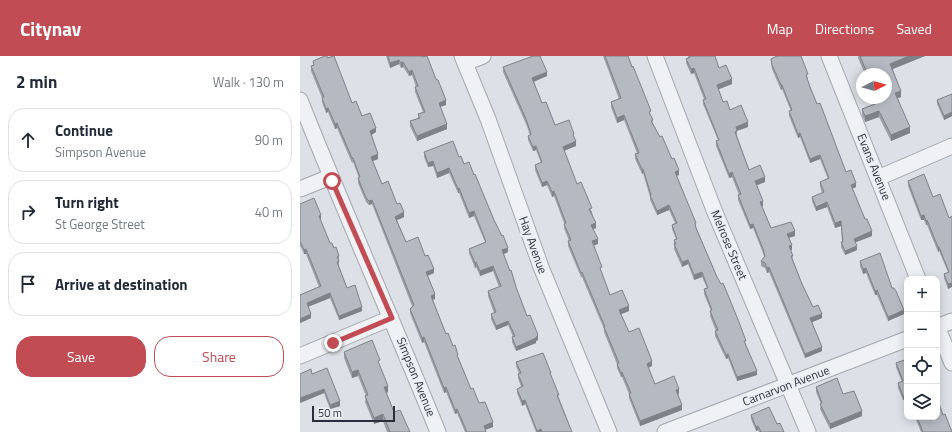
<!DOCTYPE html>
<meta charset="utf-8">
<style>
body{margin:0;font-family:"Titillium Web",sans-serif;background:#f2f2f3;color:#1f2937}
.controls{position:absolute;right:12px;bottom:12px;display:grid;overflow:hidden;border-radius:8px;box-shadow:0 2px 10px #0003}
.controls button{width:36px;height:36px;display:grid;place-items:center;padding:0;border:0;border-bottom:1px solid #e0e1e3;background:#fff;color:#1f2937;font:20px sans-serif}
.compass{position:absolute;left:556px;top:12px;width:36px;height:36px;border-radius:50%;background:#fff;box-shadow:0 2px 10px #0003;rotate:85deg}
.scale{position:absolute;left:12px;bottom:10px;width:83px;box-sizing:border-box;padding-left:4px;border:2px solid #282e3b;border-top:0;font-size:11px;line-height:14px;white-space:nowrap;color:#282e3b;-webkit-text-stroke:3px #edeff4;paint-order:stroke}
.stop{position:absolute;width:12px;height:12px;margin:-9px;border:3px solid #c14c54;border-radius:50%;background:#fff}
.stop.end{background:#c14c54;border-color:#fff;box-shadow:0 1px 4px #0008}
.list{margin:0;padding:0;list-style:none}
h2{display:flex;justify-content:space-between;align-items:center;height:52px;margin:0;padding:0 16px;font-size:17px}
h2 small{font-size:13px;font-weight:400;color:#747a83}
.list li{display:grid;grid-template-columns:26px 1fr auto;gap:12px;align-items:center;box-sizing:border-box;height:64px;margin:0 8px 8px;padding:0 8px;border:1px solid #e0e1e3;border-radius:16px}
.list b{display:block;font-size:15px;white-space:nowrap}
.list p{margin:0;font-size:13px;white-space:nowrap;color:#747a83}
.list em{font-size:13px;font-style:normal;color:#747a83}
.actions{display:flex;gap:8px;padding:12px 16px}
.actions a{flex:1;padding:9px 0;border:1px solid #c14c54;border-radius:16px;text-align:center;font-size:14px;color:#c14c54}
.actions .main{background:#c14c54;color:#fff}
.icon{flex:none;width:22px;height:22px;fill:none;stroke:currentColor;stroke-width:2;stroke-linecap:round;stroke-linejoin:round}
.map{position:relative;flex:none;width:652px;height:376px;overflow:hidden}
header{display:flex;align-items:center;gap:24px;box-sizing:border-box;height:56px;padding:0 20px;background:#c14c54;color:#fff}
header strong{font-size:19px}
nav{display:flex;gap:22px;margin-inline-start:auto;font-size:14px}
main{display:flex}
aside{flex:1;background:#fff}
.map>svg:first-child{display:block}
.lines{fill:none;stroke-linecap:round;stroke-linejoin:round}
.minor-casing{stroke:#a3a7af;stroke-width:17}
.minor{stroke:#f0f1f5;stroke-width:15}
.wall{fill:#9c9fa7}
.shaded-wall{fill:#7f8288}
.building{fill:#b5b9c2;stroke:#7f8288}
.route{stroke:#c14c54;stroke-width:5}
.labels{text-anchor:middle;stroke-width:4;stroke-linejoin:round;paint-order:stroke}
.street-label{font-size:12px;fill:#282e3b;stroke:#edeff4}
</style>
<header>
<strong>Citynav</strong>
<nav><a>Map</a><a>Directions</a><a>Saved</a></nav>
</header>
<main>
<aside>
<h2>2 min<small>Walk · 130 m</small></h2>
<ul class="list">
<li><svg class="icon" aria-label="ahead" viewBox="0 0 24 24"><path d="M12 20V5M6 11l6-6 6 6"/></svg><div><b>Continue</b><p>Simpson Avenue</p></div><em>90 m</em></li>
<li><svg class="icon" aria-label="right" viewBox="0 0 24 24"><path d="M7 20v-9h11M14 6l5 5-5 5"/></svg><div><b>Turn right</b><p>St George Street</p></div><em>40 m</em></li>
<li><svg class="icon" aria-label="arrive" viewBox="0 0 24 24"><path d="M6 21V4h12l-3 4 3 4H6"/></svg><div><b>Arrive at destination</b></div></li>
</ul>
<div class="actions"><a class="main">Save</a><a>Share</a></div>
</aside>
<div class="map">
<svg width="652" height="376" viewBox="0 0 652 376">
<rect width="100%" height="100%" fill="#dde0e6"/>
<g class="lines">
<g class="minor-casing">
<path id="minor" d="M 162,0 L 188,63 L 241,211 L 309,376
M 355,0 L 414,154 L 508,376
M 529,0 L 618,223
M 165,7 L 183,0
M 0,44 C 44,155 93,265 138,376
M 578,122 L 652,90
M 0,133 L 30,121
M 637,270 L 652,307
M 637,271 L 652,265
M 0,300 L 91,262
M 365,376 L 607,283"/>
</g>
<use href="#minor" class="minor"/>
</g>
<path class="wall" d="M 86,0 L 122,0 L 146,49 L 140,51 L 147,73 L 117,85 L 110,70 L 110,65 L 118,62 L 118,58 L 123,56 L 115,36 L 115,31 L 116,31 L 112,19 L 109,20 L 103,11 L 101,12 L 99,8 L 90,12 Z
M 303,0 L 328,0 L 351,60 L 353,67 L 379,119 L 377,120 L 396,171 L 446,289 L 457,319 L 437,325 L 428,302 L 426,303 L 415,280 L 415,275 L 416,275 L 410,260 L 411,255 L 404,238 L 404,233 L 407,232 L 402,221 L 394,224 L 388,208 L 382,211 L 374,193 L 374,184 L 376,183 L 372,173 L 372,169 L 375,167 L 369,154 L 357,159 L 350,144 L 350,141 L 343,117 L 342,118 L 335,103 L 335,98 L 337,97 L 324,64 L 317,67 L 311,51 L 311,46 L 319,43 Z
M 388,0 L 415,0 L 419,12 L 432,28 L 418,33 L 423,46 L 448,71 L 437,75 L 437,80 L 449,114 L 465,126 L 456,129 L 463,150 L 462,150 L 471,172 L 495,180 L 489,182 L 492,194 L 491,194 L 493,204 L 502,228 L 513,251 L 522,262 L 512,266 L 522,295 L 505,302 L 469,216 L 467,217 L 465,212 L 461,210 L 461,205 L 464,201 L 463,197 L 453,172 L 450,173 L 438,144 L 438,139 L 439,139 L 432,121 L 429,122 L 416,90 L 416,85 L 418,84 L 403,48 L 403,44 L 404,43 L 394,17 L 391,18 L 386,7 L 386,3 L 388,2 Z
M 475,0 L 501,0 L 508,23 L 507,23 L 510,31 L 546,116 L 556,131 L 552,133 L 572,180 L 555,186 L 557,194 L 545,199 L 541,191 L 541,186 L 542,186 L 541,170 L 535,172 L 527,151 L 516,155 L 512,145 L 512,141 L 522,137 L 520,130 L 520,126 L 528,123 L 520,103 L 510,107 L 500,81 L 498,82 L 489,60 L 489,55 L 491,55 L 482,33 L 481,34 L 472,13 L 471,7 L 471,3 L 476,1 Z
M 558,0 L 625,0 L 593,13 L 601,41 L 598,42 L 610,77 L 591,85 L 579,61 L 565,66 L 562,59 L 562,53 L 576,47 L 574,42 L 586,42 L 586,18 L 565,18 L 558,2 Z
M 27,2 L 52,47 L 62,60 L 76,76 L 71,79 L 78,103 L 72,105 L 82,128 L 97,148 L 104,161 L 97,164 L 106,186 L 125,200 L 134,217 L 128,220 L 135,243 L 133,244 L 146,278 L 158,302 L 171,333 L 193,371 L 185,374 L 186,376 L 165,376 L 157,357 L 155,358 L 146,336 L 144,337 L 124,286 L 122,287 L 110,257 L 110,253 L 112,250 L 72,148 L 69,149 L 66,146 L 58,127 L 58,122 L 59,122 L 53,106 L 52,107 L 37,72 L 35,73 L 28,56 L 26,57 L 22,46 L 22,42 L 11,15 L 11,10 L 13,10 L 13,5 Z
M 203,11 L 247,20 L 234,26 L 242,47 L 255,69 L 274,81 L 276,90 L 264,95 L 277,128 L 292,156 L 296,172 L 293,173 L 298,188 L 294,189 L 301,216 L 310,239 L 329,255 L 321,258 L 329,276 L 352,310 L 348,312 L 355,328 L 379,338 L 378,338 L 382,354 L 340,370 L 329,342 L 329,338 L 322,321 L 321,321 L 317,312 L 317,308 L 304,276 L 304,273 L 282,221 L 281,221 L 268,190 L 268,185 L 269,185 L 264,172 L 264,167 L 254,140 L 252,141 L 247,129 L 242,131 L 235,114 L 235,109 L 241,107 L 236,94 L 233,95 L 228,84 L 228,80 L 230,79 L 226,68 L 203,16 Z
M 652,38 L 652,60 L 644,64 L 637,48 L 637,44 Z
M 124,96 L 159,101 L 164,108 L 174,119 L 208,196 L 203,198 L 227,260 L 238,284 L 236,285 L 236,287 L 216,295 L 212,286 L 212,281 L 213,281 L 208,269 L 196,274 L 191,263 L 191,258 L 194,257 L 188,240 L 188,235 L 199,231 L 193,215 L 180,220 L 176,211 L 175,212 L 169,197 L 169,193 L 185,186 L 174,160 L 169,162 L 159,137 L 158,137 L 149,117 L 137,122 L 133,110 L 128,111 L 124,101 Z
M 608,125 L 633,141 L 649,162 L 652,160 L 648,233 L 644,222 L 644,218 L 648,216 L 639,195 L 638,196 L 627,169 L 626,169 L 624,164 L 621,164 L 608,130 Z
M 0,148 L 21,163 L 20,164 L 30,187 L 39,200 L 39,210 L 47,232 L 62,255 L 39,264 L 30,242 L 8,251 L 11,262 L 0,267 L 0,239 L 19,231 L 6,198 L 4,198 L 1,191 L 0,191 Z
M 560,205 L 592,232 L 604,258 L 588,265 L 577,239 L 575,239 L 566,217 L 563,218 L 560,210 Z
M 44,296 L 80,311 L 88,336 L 86,337 L 94,356 L 110,376 L 87,376 L 83,365 L 74,368 L 65,346 L 66,340 L 58,320 L 52,322 L 44,302 Z
M 607,303 L 603,344 L 598,332 L 598,327 L 602,326 L 596,311 L 596,307 Z
M 216,306 L 251,321 L 259,342 L 272,376 L 236,376 L 225,348 L 222,350 L 217,337 L 217,333 L 221,331 L 218,322 L 218,318 L 219,317 L 216,310 Z
M 0,318 L 12,318 L 40,350 L 30,353 L 24,337 L 0,347 Z
M 516,331 L 543,338 L 562,360 L 530,373 L 520,353 L 521,348 L 516,336 Z
M 451,359 L 477,368 L 484,376 L 459,376 L 458,374 L 456,375 L 451,363 Z
M 643,359 L 652,376 L 621,376 L 615,361 L 637,361 Z"/>
<path class="shaded-wall" d="M 609,0 L 625,0 L 590,14 L 590,8 Z
M 99,4 L 99,8 L 90,12 L 90,7 Z
M 103,6 L 103,11 L 101,12 L 101,7 Z
M 394,12 L 394,17 L 391,18 L 391,13 Z
M 112,14 L 112,19 L 109,20 L 109,16 Z
M 573,15 L 573,18 L 567,18 L 567,17 Z
M 247,16 L 247,20 L 232,26 L 232,22 Z
M 432,23 L 432,28 L 417,34 L 417,29 Z
M 481,29 L 482,29 L 482,33 L 481,34 Z
M 601,35 L 601,41 L 595,43 L 595,37 Z
M 146,44 L 146,49 L 139,51 L 139,47 Z
M 28,52 L 28,56 L 26,57 L 26,53 Z
M 579,55 L 579,61 L 565,66 L 565,60 Z
M 652,56 L 652,60 L 644,64 L 644,60 Z
M 324,59 L 324,64 L 317,67 L 317,62 Z
M 448,66 L 448,71 L 436,75 L 436,71 Z
M 37,67 L 37,72 L 35,73 L 35,68 Z
M 147,68 L 147,73 L 117,85 L 117,80 Z
M 610,71 L 610,77 L 591,85 L 591,79 Z
M 76,72 L 76,76 L 70,80 L 70,75 Z
M 500,77 L 500,81 L 498,82 L 498,78 Z
M 276,85 L 276,90 L 263,95 L 263,91 Z
M 236,90 L 236,94 L 233,95 L 233,91 Z
M 78,98 L 78,103 L 71,106 L 71,101 Z
M 520,99 L 520,103 L 510,107 L 510,103 Z
M 133,105 L 133,110 L 128,111 L 128,107 Z
M 149,112 L 149,117 L 137,122 L 137,117 Z
M 342,113 L 343,113 L 343,117 L 342,118 Z
M 379,114 L 379,119 L 375,120 L 375,116 Z
M 432,116 L 432,121 L 429,122 L 429,118 Z
M 465,121 L 465,126 L 455,130 L 455,125 Z
M 247,125 L 247,129 L 242,131 L 242,127 Z
M 556,127 L 556,131 L 551,133 L 551,129 Z
M 159,132 L 159,137 L 158,137 L 158,133 Z
M 254,135 L 254,140 L 252,141 L 252,136 Z
M 72,144 L 72,148 L 69,149 L 69,145 Z
M 463,145 L 463,150 L 460,151 L 460,146 Z
M 527,146 L 527,151 L 516,155 L 516,151 Z
M 369,149 L 369,154 L 357,159 L 357,155 Z
M 174,155 L 174,160 L 169,162 L 169,157 Z
M 104,156 L 104,161 L 95,165 L 95,161 Z
M 21,159 L 21,163 L 19,165 L 19,160 Z
M 624,159 L 624,164 L 621,164 L 621,160 Z
M 627,164 L 627,169 L 626,169 L 626,165 Z
M 541,165 L 541,170 L 535,172 L 535,167 Z
M 296,167 L 296,172 L 291,174 L 291,169 Z
M 453,168 L 453,172 L 450,173 L 450,169 Z
M 495,175 L 495,180 L 487,182 L 487,178 Z
M 572,175 L 572,180 L 554,187 L 554,183 Z
M 298,183 L 298,188 L 292,190 L 292,185 Z
M 492,189 L 492,194 L 489,195 L 489,190 Z
M 557,190 L 557,194 L 545,199 L 545,195 Z
M 638,191 L 639,191 L 639,195 L 638,196 Z
M 208,192 L 208,196 L 202,199 L 202,194 Z
M 6,193 L 6,198 L 4,198 L 4,194 Z
M 388,204 L 388,208 L 382,211 L 382,206 Z
M 176,206 L 176,211 L 175,212 L 175,207 Z
M 193,210 L 193,215 L 180,220 L 180,215 Z
M 469,211 L 469,216 L 467,217 L 467,212 Z
M 566,212 L 566,217 L 563,218 L 563,213 Z
M 134,213 L 134,217 L 126,220 L 126,216 Z
M 402,216 L 402,221 L 394,224 L 394,219 Z
M 652,227 L 652,231 L 648,233 L 648,228 Z
M 577,234 L 577,239 L 575,239 L 575,235 Z
M 30,237 L 30,242 L 7,251 L 7,247 Z
M 135,238 L 135,243 L 131,244 L 131,240 Z
M 329,250 L 329,255 L 319,259 L 319,254 Z
M 62,251 L 62,255 L 39,264 L 39,260 Z
M 604,254 L 604,258 L 588,265 L 588,261 Z
M 11,258 L 11,262 L 0,267 L 0,263 Z
M 522,258 L 522,262 L 510,267 L 510,262 Z
M 208,265 L 208,269 L 196,274 L 196,270 Z
M 238,279 L 238,284 L 236,285 L 236,287 L 216,295 L 216,291 Z
M 124,281 L 124,286 L 122,287 L 122,282 Z
M 522,291 L 522,295 L 505,302 L 505,298 Z
M 428,298 L 428,302 L 426,303 L 426,299 Z
M 352,305 L 352,310 L 347,312 L 347,308 Z
M 58,314 L 58,320 L 52,322 L 52,316 Z
M 457,315 L 457,319 L 437,325 L 437,321 Z
M 322,316 L 322,321 L 321,321 L 321,317 Z
M 88,330 L 88,336 L 84,338 L 84,331 Z
M 146,331 L 146,336 L 144,337 L 144,332 Z
M 24,333 L 24,337 L 0,347 L 0,342 Z
M 379,333 L 379,338 L 376,339 L 376,334 Z
M 607,338 L 607,343 L 603,344 L 603,340 Z
M 225,344 L 225,348 L 222,350 L 222,345 Z
M 40,345 L 40,350 L 30,353 L 30,349 Z
M 382,349 L 382,354 L 340,370 L 340,365 Z
M 157,353 L 157,357 L 155,358 L 155,354 Z
M 562,355 L 562,360 L 530,373 L 530,368 Z
M 83,358 L 83,365 L 74,368 L 74,362 Z
M 193,366 L 193,371 L 184,374 L 184,370 Z
M 458,370 L 458,374 L 456,375 L 456,371 Z
M 241,373 L 241,376 L 237,376 L 237,375 Z"/>
<path class="building" d="M 25,0 L 27,0 L 27,2 L 34,0 L 52,47 L 56,45 L 62,60 L 70,57 L 76,72 L 70,75 L 78,98 L 71,101 L 82,128 L 88,125 L 97,148 L 100,147 L 104,156 L 95,161 L 106,186 L 118,181 L 125,200 L 128,199 L 134,213 L 126,216 L 135,238 L 131,240 L 146,278 L 148,277 L 153,290 L 155,289 L 158,299 L 157,299 L 171,333 L 173,332 L 179,347 L 185,346 L 193,366 L 184,370 L 186,376 L 167,376 L 157,353 L 155,354 L 146,331 L 144,332 L 124,281 L 122,282 L 110,253 L 114,249 L 72,144 L 69,145 L 66,142 L 58,122 L 60,121 L 53,102 L 52,102 L 37,67 L 35,68 L 28,52 L 26,53 L 22,42 L 24,41 L 11,10 L 14,9 L 13,5 Z
M 88,0 L 122,0 L 122,1 L 127,0 L 136,23 L 138,24 L 146,44 L 139,47 L 147,68 L 117,80 L 110,65 L 120,62 L 118,58 L 125,56 L 115,31 L 118,30 L 112,14 L 109,16 L 103,6 L 101,7 L 99,4 L 90,7 Z
M 233,0 L 240,0 L 247,16 L 232,22 L 242,47 L 246,46 L 255,69 L 269,64 L 274,78 L 273,79 L 276,85 L 263,91 L 277,128 L 281,126 L 292,152 L 289,153 L 296,167 L 291,169 L 298,183 L 292,185 L 302,211 L 300,212 L 310,239 L 322,234 L 329,250 L 319,254 L 329,276 L 339,272 L 352,305 L 347,308 L 355,328 L 374,320 L 379,333 L 376,334 L 382,349 L 340,365 L 329,338 L 331,337 L 322,316 L 321,317 L 317,308 L 319,307 L 304,271 L 305,271 L 282,216 L 281,217 L 268,185 L 271,184 L 264,168 L 266,167 L 254,135 L 252,136 L 247,125 L 242,127 L 235,109 L 242,106 L 236,90 L 233,91 L 228,80 L 231,78 L 226,63 L 203,11 Z
M 305,0 L 328,0 L 332,11 L 333,10 L 351,55 L 349,56 L 353,64 L 351,65 L 360,81 L 362,80 L 372,103 L 374,102 L 379,114 L 375,116 L 396,167 L 395,167 L 396,172 L 417,221 L 421,228 L 423,227 L 439,266 L 446,285 L 444,285 L 457,315 L 437,321 L 428,298 L 426,299 L 415,275 L 418,274 L 410,255 L 412,254 L 404,233 L 408,232 L 402,216 L 394,219 L 388,204 L 382,206 L 374,188 L 376,188 L 374,184 L 377,183 L 372,169 L 377,167 L 369,149 L 357,155 L 350,139 L 351,139 L 343,113 L 342,113 L 335,98 L 339,97 L 324,59 L 317,62 L 311,46 L 321,42 Z
M 390,0 L 415,0 L 419,12 L 426,9 L 432,23 L 417,29 L 423,46 L 427,45 L 430,54 L 441,49 L 448,66 L 436,71 L 437,75 L 435,76 L 449,114 L 460,109 L 465,121 L 455,125 L 463,145 L 460,146 L 471,172 L 491,166 L 495,175 L 487,178 L 492,189 L 489,190 L 493,200 L 491,200 L 502,228 L 513,251 L 518,249 L 522,258 L 510,262 L 522,291 L 505,298 L 469,211 L 467,212 L 465,207 L 461,205 L 465,200 L 463,193 L 453,168 L 450,169 L 438,139 L 441,138 L 432,116 L 429,118 L 416,85 L 419,84 L 403,44 L 406,43 L 394,12 L 391,13 L 386,3 L 390,1 Z
M 477,0 L 501,0 L 508,18 L 506,19 L 510,31 L 517,48 L 520,47 L 546,116 L 551,114 L 556,127 L 551,129 L 565,163 L 567,163 L 572,175 L 554,183 L 557,190 L 545,195 L 541,186 L 543,186 L 541,165 L 535,167 L 527,146 L 516,151 L 512,141 L 524,136 L 520,126 L 529,122 L 520,99 L 510,103 L 500,77 L 498,78 L 489,55 L 492,54 L 482,29 L 481,29 L 472,9 L 471,3 Z
M 560,0 L 609,0 L 590,8 L 601,35 L 595,37 L 610,71 L 591,79 L 579,55 L 565,60 L 562,53 L 578,47 L 576,42 L 586,42 L 586,18 L 574,18 L 573,15 L 567,17 Z
M 652,38 L 652,56 L 644,60 L 637,44 Z
M 153,85 L 159,101 L 161,100 L 164,108 L 169,106 L 174,119 L 175,118 L 194,164 L 202,180 L 203,179 L 208,192 L 202,194 L 210,215 L 211,214 L 216,231 L 227,260 L 230,259 L 238,279 L 236,281 L 236,282 L 216,291 L 212,281 L 215,280 L 208,265 L 196,270 L 191,258 L 196,256 L 188,235 L 201,230 L 193,210 L 180,215 L 176,206 L 175,207 L 169,193 L 186,186 L 174,155 L 169,157 L 159,132 L 158,133 L 149,112 L 137,117 L 133,105 L 128,107 L 124,96 Z
M 624,118 L 633,141 L 640,138 L 649,162 L 652,160 L 652,227 L 648,228 L 644,218 L 649,216 L 639,191 L 638,191 L 627,164 L 626,165 L 624,159 L 621,160 L 608,125 Z
M 14,142 L 21,159 L 19,160 L 30,187 L 32,187 L 34,192 L 36,191 L 39,200 L 37,201 L 39,205 L 37,206 L 47,232 L 55,229 L 62,251 L 39,260 L 30,237 L 7,247 L 11,258 L 0,263 L 0,239 L 21,230 L 6,193 L 4,194 L 1,187 L 0,186 L 0,148 Z
M 580,197 L 592,232 L 594,232 L 596,235 L 604,254 L 588,261 L 577,234 L 575,235 L 566,212 L 563,213 L 560,205 Z
M 72,284 L 80,304 L 78,305 L 88,330 L 84,331 L 94,356 L 100,354 L 110,376 L 90,376 L 83,358 L 74,362 L 65,340 L 68,339 L 58,314 L 52,316 L 44,296 Z
M 243,297 L 251,317 L 250,317 L 259,339 L 257,339 L 272,376 L 242,376 L 241,373 L 237,375 L 225,344 L 222,345 L 217,333 L 223,330 L 218,318 L 221,317 L 216,306 Z
M 607,303 L 607,338 L 603,340 L 598,327 L 603,325 L 596,307 Z
M 27,312 L 40,345 L 30,349 L 24,333 L 0,342 L 0,318 L 11,313 L 12,318 Z
M 537,322 L 543,338 L 554,335 L 562,355 L 530,368 L 520,348 L 522,347 L 516,331 Z
M 637,342 L 643,359 L 645,358 L 652,376 L 623,376 L 617,361 L 637,361 Z
M 469,351 L 477,368 L 480,367 L 484,376 L 461,376 L 458,370 L 456,371 L 451,359 Z"/>
<g class="lines">
<path class="route" d="M 32,125 L 92,262 L 33,287"/>
</g>
<g class="labels">
<g class="street-label">
<text transform="translate(574 111) rotate(68)" y="4">Evans Avenue</text>
<text transform="translate(233 189) rotate(70)" y="4">Hay Avenue</text>
<text transform="translate(429 189) rotate(67)" y="4">Melrose Street</text>
<text transform="translate(116 321) rotate(68)" y="4">Simpson Avenue</text>
<text transform="translate(486 330) rotate(-21)" y="4">Carnarvon Avenue</text>
</g>
</g>
</svg>
<div class="controls">
<button>+</button>
<button>−</button>
<button><svg class="icon" aria-label="locate" viewBox="0 0 24 24"><circle cx="12" cy="12" r="6"/><path d="M12 2v4M12 18v4M2 12h4M18 12h4"/></svg></button>
<button><svg class="icon" aria-label="layers" viewBox="0 0 24 24"><path d="M12 4l9 5-9 5-9-5zM3 14l9 5 9-5"/></svg></button>
</div>
<svg class="compass" viewBox="-18 -18 36 36"><path d="M0-13l5 13h-10z" fill="#e53935"/><path d="M0 13l5-13h-10z" fill="#747a83"/></svg>
<div class="scale">50 m</div>
<div class="stop" style="left:32px;top:125px"></div>
<div class="stop end" style="left:33px;top:287px"></div>
</div>
</main>
